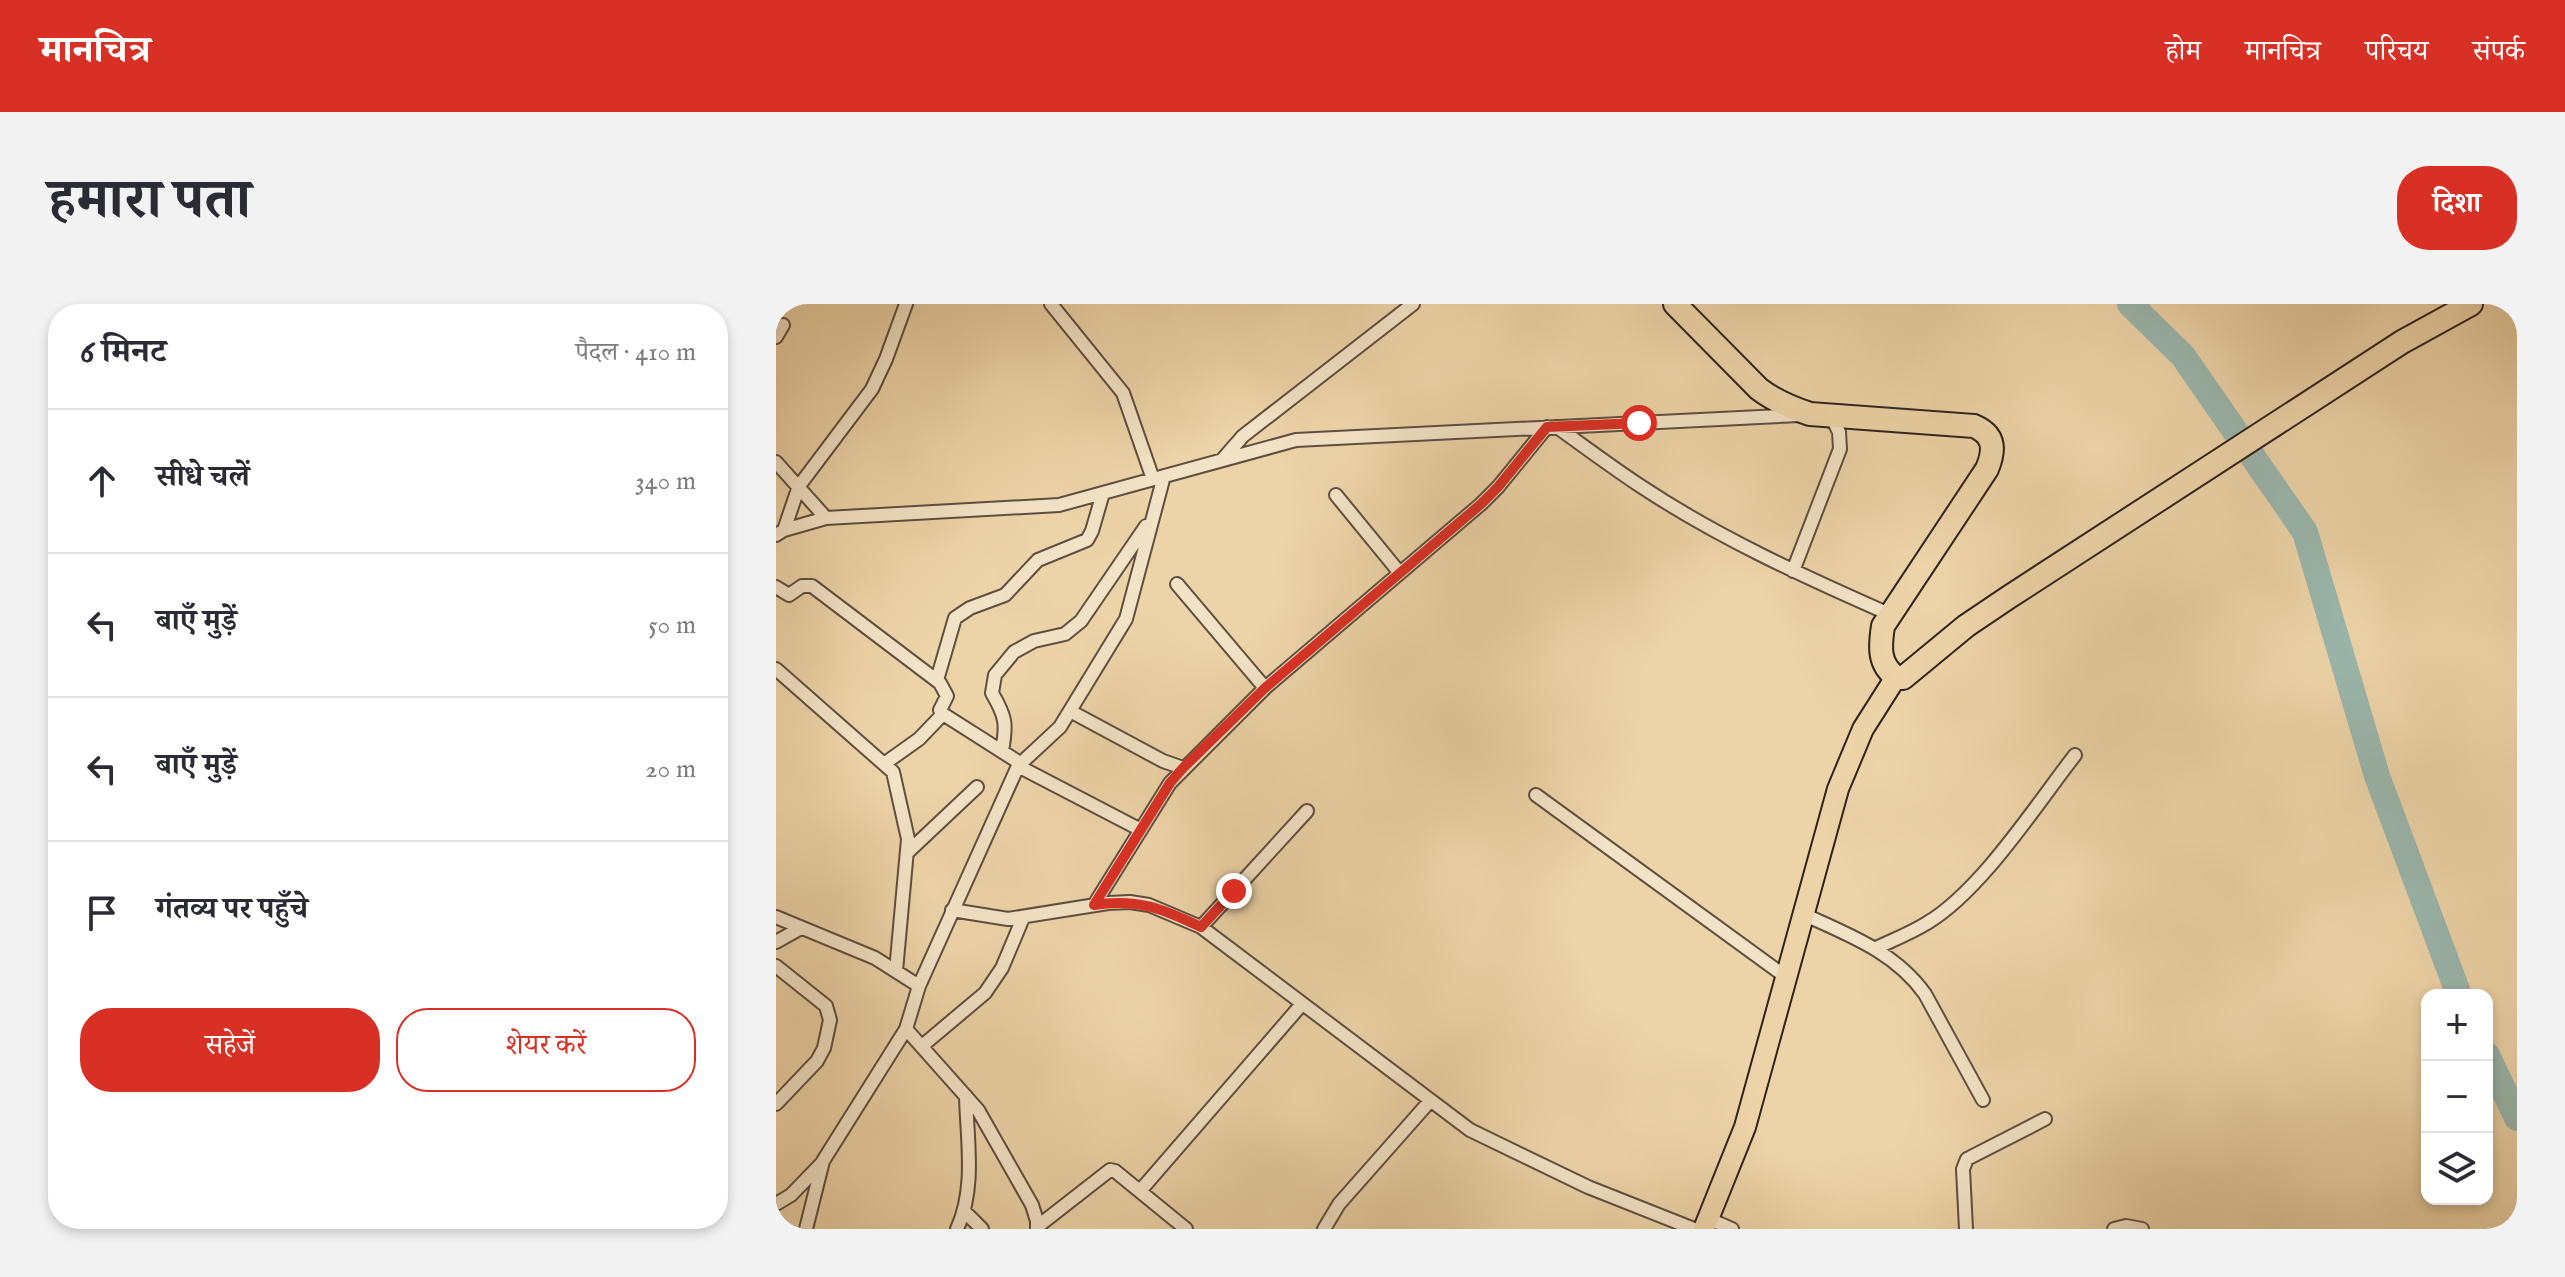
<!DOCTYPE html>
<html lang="hi">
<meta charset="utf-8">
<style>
body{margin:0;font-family:"IM FELL English","Noto Serif Devanagari",serif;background:#f2f2f3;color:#2b2b33}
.controls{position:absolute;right:24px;bottom:24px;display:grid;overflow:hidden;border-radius:16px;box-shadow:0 4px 12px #0003}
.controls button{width:72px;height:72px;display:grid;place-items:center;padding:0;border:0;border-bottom:2px solid #e1e1e2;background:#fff;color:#2b2b33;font:40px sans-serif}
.stop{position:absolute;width:24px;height:24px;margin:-18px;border:6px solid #d93025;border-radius:50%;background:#fff}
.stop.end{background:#d93025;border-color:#fff;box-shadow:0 2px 8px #0008}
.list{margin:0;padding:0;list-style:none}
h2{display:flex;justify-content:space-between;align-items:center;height:104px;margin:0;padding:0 32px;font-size:34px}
h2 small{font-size:26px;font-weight:400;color:#7c7c81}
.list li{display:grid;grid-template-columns:52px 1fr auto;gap:24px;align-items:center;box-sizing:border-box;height:144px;padding:0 32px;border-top:2px solid #e1e1e2}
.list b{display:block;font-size:30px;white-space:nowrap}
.list em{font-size:26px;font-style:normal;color:#7c7c81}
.actions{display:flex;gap:16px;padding:24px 32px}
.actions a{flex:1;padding:18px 0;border:2px solid #d93025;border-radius:32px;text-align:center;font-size:28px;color:#d93025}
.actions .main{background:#d93025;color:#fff}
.icon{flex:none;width:44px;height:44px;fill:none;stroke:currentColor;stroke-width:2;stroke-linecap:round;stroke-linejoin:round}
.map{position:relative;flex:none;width:1741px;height:925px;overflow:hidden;border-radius:32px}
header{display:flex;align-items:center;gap:48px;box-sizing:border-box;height:112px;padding:0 40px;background:#d93025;color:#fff}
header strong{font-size:38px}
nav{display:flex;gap:44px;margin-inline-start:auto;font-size:28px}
.intro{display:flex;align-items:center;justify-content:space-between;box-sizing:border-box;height:192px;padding:0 48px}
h1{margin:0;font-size:56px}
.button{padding:20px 36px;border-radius:32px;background:#d93025;color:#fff;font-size:28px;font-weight:700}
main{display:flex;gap:48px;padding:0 48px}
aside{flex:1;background:#fff;border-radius:32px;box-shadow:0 4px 12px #0003}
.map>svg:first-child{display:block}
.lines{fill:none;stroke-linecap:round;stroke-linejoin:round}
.river{stroke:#9ab7ad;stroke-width:26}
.street-casing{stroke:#5e4f40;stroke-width:16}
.primary-casing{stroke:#2f231e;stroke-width:24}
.highway-casing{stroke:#2f231e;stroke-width:26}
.street{stroke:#f3e3c6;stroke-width:12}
.primary{stroke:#edd4a8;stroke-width:20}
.highway{stroke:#edd4a8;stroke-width:22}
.route{stroke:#d93025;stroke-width:10}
</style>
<header>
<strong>मानचित्र</strong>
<nav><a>होम</a><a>मानचित्र</a><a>परिचय</a><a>संपर्क</a></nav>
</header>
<div class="intro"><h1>हमारा पता</h1><a class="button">दिशा</a></div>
<main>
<aside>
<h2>6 मिनट<small>पैदल · 410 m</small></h2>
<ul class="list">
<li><svg class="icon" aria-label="ahead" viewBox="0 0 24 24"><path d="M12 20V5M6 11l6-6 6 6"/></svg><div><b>सीधे चलें</b></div><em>340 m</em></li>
<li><svg class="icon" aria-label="left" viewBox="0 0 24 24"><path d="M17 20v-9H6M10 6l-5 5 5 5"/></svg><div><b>बाएँ मुड़ें</b></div><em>50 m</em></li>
<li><svg class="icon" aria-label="left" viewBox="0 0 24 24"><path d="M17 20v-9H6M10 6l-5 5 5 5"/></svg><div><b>बाएँ मुड़ें</b></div><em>20 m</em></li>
<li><svg class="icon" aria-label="arrive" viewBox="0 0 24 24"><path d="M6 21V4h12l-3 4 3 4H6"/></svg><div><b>गंतव्य पर पहुँचे</b></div></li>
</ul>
<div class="actions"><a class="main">सहेजें</a><a>शेयर करें</a></div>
</aside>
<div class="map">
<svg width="1741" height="925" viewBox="0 0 1741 925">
<rect width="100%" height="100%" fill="#edd4a8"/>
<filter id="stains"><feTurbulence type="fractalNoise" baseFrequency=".0025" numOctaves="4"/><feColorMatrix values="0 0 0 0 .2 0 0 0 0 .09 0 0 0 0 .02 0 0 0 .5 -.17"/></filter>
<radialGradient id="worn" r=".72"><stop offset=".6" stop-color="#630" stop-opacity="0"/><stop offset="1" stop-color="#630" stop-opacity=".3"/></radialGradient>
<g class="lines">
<path class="river" d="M 1354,0 L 1407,52 L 1529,228 L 1601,472 L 1683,691
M 1711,751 L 1741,814"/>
<g class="street-casing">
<path id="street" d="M 275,0 L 347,89 L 377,175
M 0,33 L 7,21
M 781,123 C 809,143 837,164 866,183 C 943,234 1029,273 1113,310
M 446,156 L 467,132 L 637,0
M 0,158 L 50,214
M 560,191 L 623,268
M 8,226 L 23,182 L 96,85 L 110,55 L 130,0
M 0,231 L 8,226 L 50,214 L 283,201 L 520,136 L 1024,111
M 1017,267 L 1064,145 L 1063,128 L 1055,112
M 401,280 L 489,384
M 0,283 L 13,291 L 26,282 L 36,282 L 164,379 L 171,392 L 164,406 L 167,410 L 244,459
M 0,365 L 117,468 L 132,535 L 120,667
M 161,376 L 179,314 L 194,304 L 229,291 L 262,256 L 311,236 L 316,227 L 327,189
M 294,407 L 387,457 L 407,464
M 226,447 C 231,420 230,413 216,389 L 219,371 L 238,348 L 258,337 L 289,330 L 305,317 L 370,222
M 108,460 L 143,435 L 167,410
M 242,462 L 365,526
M 760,491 L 1010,673
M 131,549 L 201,483
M 318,601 L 394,479 L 489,384 L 705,200 L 722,183 L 771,123
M 176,606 L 232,615 L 332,599 L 354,598 L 373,601 L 425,623 L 694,826 L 812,883 L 918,925
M 1027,610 C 1073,631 1119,648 1149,690 L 1207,796
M 0,613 L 99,654 L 143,682
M 425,623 L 531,507
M 0,638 L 25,624
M 1100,644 C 1117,636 1135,629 1151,619 C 1205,587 1260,501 1299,451
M 0,662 L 50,702 L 54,716 L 48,744 L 41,757 L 0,800
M 146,742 L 209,689 L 226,664 L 247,614
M 364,887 L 526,700
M 0,900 L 15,891 L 45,860
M 189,908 L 206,925
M 933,915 L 956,925
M 261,923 L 334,866 L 339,867 L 410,925
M 30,925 L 47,857 L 130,725
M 181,925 C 200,884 191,836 190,792
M 261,925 L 261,917 L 256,901 L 202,806 L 130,725 L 143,682 L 242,462 L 284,423 L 350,315 L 388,172
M 548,925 L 563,900 L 654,797
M 1190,925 L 1187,865 L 1191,855 L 1269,815
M 1338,925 L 1350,922 L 1366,925"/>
</g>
<g class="primary-casing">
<path id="primary" d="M 928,925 L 969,823 L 1062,485 L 1087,425 L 1120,373"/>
</g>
<g class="highway-casing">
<path id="highway" d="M 899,0 L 983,85 C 999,97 1015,104 1034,110 L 1198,122 C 1219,131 1219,146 1211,165 L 1107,322 C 1104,342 1102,360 1120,373 L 1127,374 L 1190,322 L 1233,293 L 1626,38 L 1695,0"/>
</g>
<use href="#street" class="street"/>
<use href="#primary" class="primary"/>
<use href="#highway" class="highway"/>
</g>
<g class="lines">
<path class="route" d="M 458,587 L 425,623 C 387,605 362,594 318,601 L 394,479 L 407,464 L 489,384 L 705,200 L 722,183 L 771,123 L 863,119"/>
</g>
<rect width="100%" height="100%" filter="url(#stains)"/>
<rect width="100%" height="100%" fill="url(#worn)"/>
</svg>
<div class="controls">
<button>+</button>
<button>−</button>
<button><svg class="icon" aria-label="layers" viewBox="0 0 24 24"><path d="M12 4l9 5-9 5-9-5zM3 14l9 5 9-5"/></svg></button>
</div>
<div class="stop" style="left:863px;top:119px"></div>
<div class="stop end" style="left:458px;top:587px"></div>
</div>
</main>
